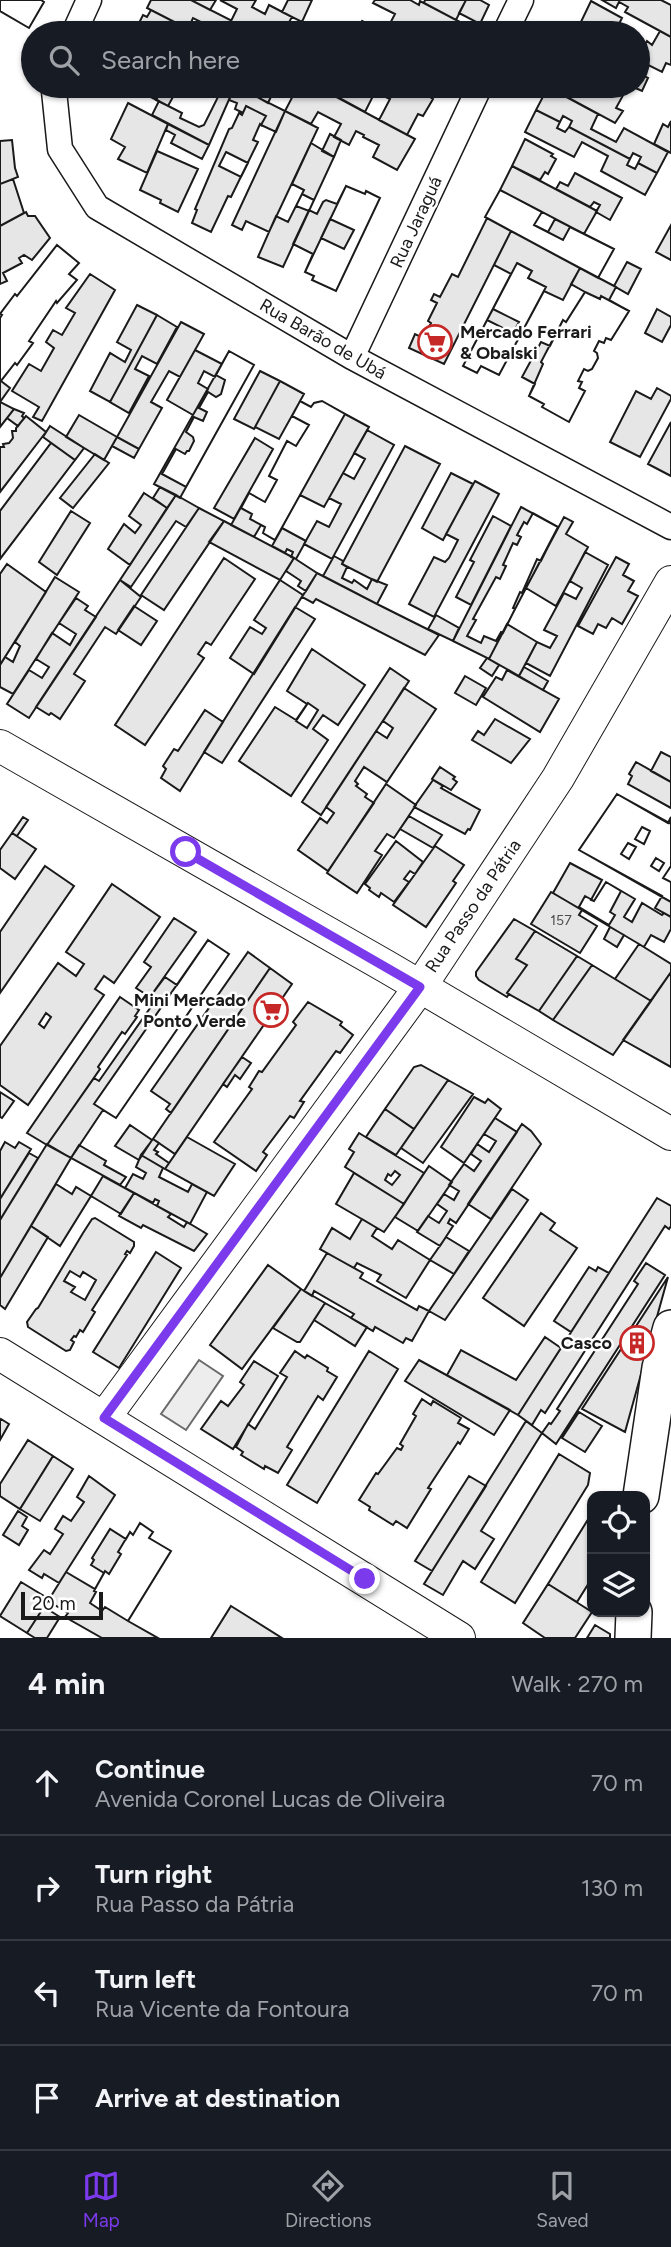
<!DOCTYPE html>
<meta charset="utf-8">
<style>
body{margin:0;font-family:Figtree,sans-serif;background:#20242c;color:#f1f3f6}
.controls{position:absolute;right:21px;bottom:21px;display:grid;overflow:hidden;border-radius:14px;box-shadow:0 2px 5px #0004}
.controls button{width:63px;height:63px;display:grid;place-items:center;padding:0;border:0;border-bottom:2px solid #363941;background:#171b24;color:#f1f3f6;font:35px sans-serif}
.scale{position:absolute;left:21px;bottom:18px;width:82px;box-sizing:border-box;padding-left:7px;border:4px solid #1a1a1a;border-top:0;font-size:19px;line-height:24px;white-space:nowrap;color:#1a1a1a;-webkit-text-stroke:5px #fff;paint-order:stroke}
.stop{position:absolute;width:21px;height:21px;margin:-16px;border:5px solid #7c3aed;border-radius:50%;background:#fff}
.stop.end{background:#7c3aed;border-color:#fff;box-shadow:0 2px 7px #0008}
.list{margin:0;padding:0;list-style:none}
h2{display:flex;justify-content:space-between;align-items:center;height:91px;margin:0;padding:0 28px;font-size:30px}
h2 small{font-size:23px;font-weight:400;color:#9ea1a6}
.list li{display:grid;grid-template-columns:46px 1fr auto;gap:21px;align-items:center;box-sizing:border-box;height:105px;padding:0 28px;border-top:2px solid #363941}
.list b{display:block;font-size:26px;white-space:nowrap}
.list p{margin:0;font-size:23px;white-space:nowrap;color:#9ea1a6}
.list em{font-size:23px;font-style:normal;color:#9ea1a6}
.icon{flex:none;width:38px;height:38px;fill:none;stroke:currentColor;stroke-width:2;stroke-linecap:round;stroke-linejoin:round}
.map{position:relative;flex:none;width:671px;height:1638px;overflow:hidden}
.search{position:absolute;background:#171b24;box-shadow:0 2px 5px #0004;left:21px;right:21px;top:21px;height:77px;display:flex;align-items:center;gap:18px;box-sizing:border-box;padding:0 24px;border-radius:38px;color:#9ea1a6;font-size:26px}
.sheet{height:511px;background:#171b24}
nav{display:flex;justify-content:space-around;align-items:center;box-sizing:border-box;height:98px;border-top:2px solid #363941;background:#171b24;font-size:19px;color:#9ea1a6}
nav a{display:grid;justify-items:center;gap:4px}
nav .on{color:#7c3aed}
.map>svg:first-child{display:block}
.built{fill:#ededed;stroke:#6a6a6a;stroke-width:2}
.building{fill:#e6e6e6;stroke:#1a1a1a;stroke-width:2;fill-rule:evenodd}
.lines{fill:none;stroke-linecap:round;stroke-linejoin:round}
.minor-casing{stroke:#1a1a1a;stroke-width:27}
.tertiary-casing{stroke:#1a1a1a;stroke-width:34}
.secondary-casing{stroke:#1a1a1a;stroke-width:38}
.minor{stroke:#fff;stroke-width:24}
.tertiary{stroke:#fff;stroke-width:32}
.secondary{stroke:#fff;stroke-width:35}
.route{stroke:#7c3aed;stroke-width:9}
.labels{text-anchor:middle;stroke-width:5;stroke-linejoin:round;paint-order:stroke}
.number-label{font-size:14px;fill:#4d4d4d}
.street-label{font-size:18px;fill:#1a1a1a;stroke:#fff}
.poi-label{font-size:18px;font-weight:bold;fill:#1a1a1a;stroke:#fff;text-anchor:end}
</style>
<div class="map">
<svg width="671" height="1638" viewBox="0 0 671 1638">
<rect width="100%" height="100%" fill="#fff"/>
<path class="built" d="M 199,1360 L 223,1376 L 186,1430 L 161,1414 Z"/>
<path class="building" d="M 0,0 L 41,0 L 44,2 L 29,28 L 0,11 Z
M 0,0 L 41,0 L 44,2 L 29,28 L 0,11 Z
M 151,0 L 191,0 L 256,33 L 223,33 L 193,18 L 188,29 L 147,8 Z
M 191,0 L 216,0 L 210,10 Z
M 220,0 L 256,0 L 252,7 L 265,14 L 269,5 L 292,17 L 283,33 L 256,33 L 231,21 L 237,9 Z
M 288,0 L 312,0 L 302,22 L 282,12 Z
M 375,0 L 410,0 L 419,5 L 420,1 L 460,22 L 455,33 L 385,33 L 395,14 L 373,3 Z
M 425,0 L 466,0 L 456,20 L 424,3 Z
M 466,0 L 480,0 L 489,5 L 480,24 L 459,13 Z
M 602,0 L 661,0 L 671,5 L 671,37 L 625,12 L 628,7 L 619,2 L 616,8 Z
M 591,1 L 622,18 L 618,26 L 632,33 L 587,33 L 578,28 Z
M 151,10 L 188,29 L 197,33 L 134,33 L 143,15 L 147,17 Z
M 362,21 L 385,33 L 356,33 Z
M 660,31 L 671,37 L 671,65 L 666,63 L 662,72 L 638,60 L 638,46 L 643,48 L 647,41 L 652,45 Z
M 638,73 L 648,78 L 642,91 L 631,86 L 638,86 Z
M 121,86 L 202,86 L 219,95 L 204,125 L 199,127 L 180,118 L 182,113 L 141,92 L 140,95 Z
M 121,86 L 235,86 L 209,145 L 152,115 L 159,101 L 141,92 L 140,95 Z
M 164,86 L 179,86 L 168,106 L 156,100 Z
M 235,86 L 285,111 L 276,132 L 261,125 L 266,116 L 246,106 L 243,113 L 235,109 L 237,103 L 229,100 Z
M 249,86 L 276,86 L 268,103 L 247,91 Z
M 298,86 L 316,86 L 415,139 L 397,170 L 373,157 L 379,145 L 363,137 L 364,135 L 356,131 L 349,145 L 334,137 L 341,124 L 318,112 L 311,124 L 285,111 Z
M 334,86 L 387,86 L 395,90 L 398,86 L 435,87 L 430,97 L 433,99 L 423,116 L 418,114 L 407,135 L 379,120 L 390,99 L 375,92 L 365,112 L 330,93 Z
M 553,86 L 618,86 L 626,90 L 616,108 L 623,111 L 615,123 L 552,89 Z
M 548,87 L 598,114 L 591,129 L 616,142 L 624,128 L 668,152 L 657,173 L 638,163 L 641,157 L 633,153 L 630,159 L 569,127 L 572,121 L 563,116 L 560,122 L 536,110 Z
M 128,103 L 168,124 L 147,173 L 118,159 L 125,147 L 111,139 Z
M 246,106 L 266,116 L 261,125 L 260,124 L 253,140 L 258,142 L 231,197 L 228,196 L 211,232 L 192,223 L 197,210 L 195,209 L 229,129 L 232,128 L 239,113 L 242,115 Z
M 536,110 L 560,122 L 557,128 L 565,132 L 569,127 L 630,159 L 627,165 L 635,169 L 638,163 L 657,173 L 645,195 L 601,171 L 608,156 L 582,142 L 574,157 L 525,132 Z
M 285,111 L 318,128 L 269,232 L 246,221 L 242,230 L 232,225 Z
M 671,121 L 671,153 L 654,144 L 663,124 L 668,127 Z
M 168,124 L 209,145 L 202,159 L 171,143 L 175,135 L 166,130 Z
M 330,134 L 341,140 L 334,157 L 322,151 Z
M 525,139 L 553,154 L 551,156 L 556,159 L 548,174 L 545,172 L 540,180 L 512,166 Z
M 12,140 L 15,168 L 18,177 L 0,184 L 0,141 Z
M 311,143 L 334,157 L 283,267 L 258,257 L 276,216 L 288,222 L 304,190 L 292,184 Z
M 157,151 L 198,169 L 178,212 L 160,203 L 161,200 L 140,190 Z
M 226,152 L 248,163 L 241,177 L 219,166 Z
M 512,166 L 597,211 L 584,234 L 500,190 Z
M 575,173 L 622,198 L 610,220 L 596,212 L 600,205 L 594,202 L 590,207 L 556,189 L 560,182 L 568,186 Z
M 13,179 L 24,213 L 0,226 L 0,184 Z
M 346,186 L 365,194 L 366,191 L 380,198 L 336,291 L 312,280 L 314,276 L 305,272 Z
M 346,186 L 365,194 L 366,191 L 380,198 L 336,291 L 312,280 L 314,276 L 305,272 L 313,254 L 293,244 L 309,210 L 317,214 L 323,202 L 326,200 L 337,204 Z
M 500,190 L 542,212 L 534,225 L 548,232 L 555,219 L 614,249 L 598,278 L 485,217 Z
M 500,190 L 542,212 L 534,225 L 563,240 L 570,227 L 614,249 L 598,278 L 485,217 Z
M 302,194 L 314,200 L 309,211 L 296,206 Z
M 26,212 L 28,216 L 35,216 L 50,238 L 32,260 L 24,255 L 19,258 L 22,263 L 3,273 L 7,281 L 0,284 L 0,226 Z
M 487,218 L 511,231 L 444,364 L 409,348 L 415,334 L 423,338 L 431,323 L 428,321 L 437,303 L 431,300 L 434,294 L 440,297 L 452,274 L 458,277 Z
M 330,219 L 354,230 L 344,249 L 321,238 Z
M 671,225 L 671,260 L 656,252 Z
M 511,231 L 580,268 L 563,300 L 544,291 L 499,375 L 481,366 L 477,373 L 463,366 L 511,274 L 494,265 Z
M 57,245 L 79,263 L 69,274 L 77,280 L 57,303 L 56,301 L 29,341 L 33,343 L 17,365 L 15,363 L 1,381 L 10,388 L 0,402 L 0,318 L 2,315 L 0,314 L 15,294 L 17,296 Z
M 57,245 L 79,263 L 69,274 L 77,280 L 57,303 L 56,301 L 29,341 L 33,343 L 17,365 L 15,363 L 0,382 L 0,318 L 2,315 L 0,314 L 15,294 L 17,296 Z
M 627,262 L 641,269 L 628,294 L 614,286 Z
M 517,263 L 532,271 L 528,278 L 546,287 L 499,375 L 481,366 L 477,373 L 463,366 Z
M 580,268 L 616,287 L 609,300 L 629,311 L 611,340 L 606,338 L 604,343 L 599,341 L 594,351 L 597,353 L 598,358 L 592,369 L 588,371 L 584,369 L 578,381 L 582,382 L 579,388 L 585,391 L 569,422 L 542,407 L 544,404 L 529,396 L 535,384 L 522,377 L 541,342 L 550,346 L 563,320 L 566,322 L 585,292 L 571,284 Z
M 90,274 L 115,290 L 42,421 L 33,417 L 39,407 L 12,391 L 29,364 L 41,371 L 54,348 L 46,342 L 53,330 L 62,335 L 75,313 L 66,308 Z
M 585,292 L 600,299 L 601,296 L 629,311 L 611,340 L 606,338 L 604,343 L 599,341 L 594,351 L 597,353 L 598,358 L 592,369 L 588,371 L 584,369 L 578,381 L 582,382 L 579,388 L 585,391 L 569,422 L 542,407 L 544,404 L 529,396 L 543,364 L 541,362 L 563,320 L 566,322 Z
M 137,305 L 157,315 L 110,402 L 90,391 L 110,353 L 125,362 L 131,350 L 117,342 Z
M 493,309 L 519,322 L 513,333 L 487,320 Z
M 657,309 L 671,317 L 671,325 L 662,342 L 645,333 Z
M 157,315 L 177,327 L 157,364 L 142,356 L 135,369 L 149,376 L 129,413 L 110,402 Z
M 181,322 L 204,334 L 180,377 L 169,371 L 151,402 L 162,408 L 139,449 L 117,437 Z
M 195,350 L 222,364 L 215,377 L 204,371 L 198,383 L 208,389 L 193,415 L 167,400 Z
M 229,351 L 254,365 L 180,498 L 154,484 Z
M 229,351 L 254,365 L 186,487 L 162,474 L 176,449 L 185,454 L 187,451 L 189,451 L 194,441 L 193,437 L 186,432 L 194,417 L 203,421 L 207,412 L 199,408 L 208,392 L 216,397 L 221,394 L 225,380 L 216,375 Z
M 260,371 L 280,381 L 254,429 L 234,419 Z
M 280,381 L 304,394 L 279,439 L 255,427 Z
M 657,388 L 671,396 L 671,399 L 640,457 L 610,442 L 636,391 L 651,399 Z
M 300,401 L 311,407 L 314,403 L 322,401 L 345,414 L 275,540 L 263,533 L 265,527 L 250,519 L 252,514 L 241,508 L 249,493 L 265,502 L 277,480 L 269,476 L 287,441 L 296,446 L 309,425 L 292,416 Z
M 300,401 L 311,407 L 314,403 L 322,401 L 345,414 L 275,540 L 263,533 L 265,527 L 261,525 L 254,537 L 231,525 L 249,493 L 265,502 L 277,480 L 269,476 L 287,441 L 296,446 L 309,425 L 292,416 Z
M 0,402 L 14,409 L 0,427 Z
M 14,409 L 24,413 L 22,416 L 24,418 L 18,426 L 7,418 Z
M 345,414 L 369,427 L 324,507 L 300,495 Z
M 79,415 L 117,437 L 104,460 L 66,437 Z
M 26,416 L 46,432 L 0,492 L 0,447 L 4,447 L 3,444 L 9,443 L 13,438 L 12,431 L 16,431 L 16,428 Z
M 671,422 L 671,476 L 648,464 Z
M 50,426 L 84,448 L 75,460 L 43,437 Z
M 367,430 L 394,445 L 332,559 L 304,544 L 317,521 L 329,527 L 341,504 L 329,498 L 343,473 L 354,479 L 365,459 L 354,453 Z
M 117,437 L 139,449 L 134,458 L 112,446 Z
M 255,438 L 273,449 L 234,519 L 214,508 Z
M 51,443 L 75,460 L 0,559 L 0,511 Z
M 405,446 L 440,464 L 377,582 L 342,564 Z
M 95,454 L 109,463 L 73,508 L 60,498 Z
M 451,473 L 473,484 L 443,540 L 422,528 Z
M 475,481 L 499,494 L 434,617 L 409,604 L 434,557 L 445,562 L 449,558 L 458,540 L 446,534 Z
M 160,487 L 176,495 L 167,508 L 153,498 Z
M 144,493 L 167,508 L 130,565 L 108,549 L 124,524 L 135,533 L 141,525 L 129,516 Z
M 176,495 L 199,508 L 186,527 L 176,521 L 131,587 L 120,580 Z
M 521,507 L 558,527 L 489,659 L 453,641 Z
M 199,508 L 224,521 L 164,610 L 141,595 Z
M 71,511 L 90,523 L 57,575 L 39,562 Z
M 533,513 L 558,527 L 541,561 L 537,559 L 522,593 L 520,592 L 513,608 L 515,609 L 503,633 L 501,632 L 496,641 L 484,636 L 481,643 L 467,636 L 476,620 L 473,619 L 496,577 L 500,579 L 506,566 L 503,565 L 513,543 L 517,545 L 521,537 L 517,535 L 524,522 L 527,524 Z
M 493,516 L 511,526 L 471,605 L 456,597 L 474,562 L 470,560 Z
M 564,517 L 573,522 L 566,534 L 588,547 L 556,606 L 526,588 Z
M 224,521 L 294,558 L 280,580 L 209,542 Z
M 282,528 L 306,541 L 296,559 L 291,557 L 293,552 L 287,549 L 285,553 L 272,546 Z
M 585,552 L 608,565 L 550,676 L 526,663 L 537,642 L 550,648 L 557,636 L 544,630 L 564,593 L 576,599 L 582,588 L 570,581 Z
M 334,556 L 343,561 L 342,564 L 347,567 L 342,578 L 352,583 L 354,580 L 367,589 L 372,579 L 387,585 L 377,604 L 323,576 Z
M 616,557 L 629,564 L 623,575 L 634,581 L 628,591 L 638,596 L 622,624 L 612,618 L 606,628 L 598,624 L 593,634 L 578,626 Z
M 224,558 L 255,579 L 211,645 L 206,642 L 198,654 L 204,658 L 145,745 L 115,725 Z
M 294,558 L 317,573 L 306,591 L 298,586 L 301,581 L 286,571 Z
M 7,564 L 46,592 L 0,665 L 0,574 Z
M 317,573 L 377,604 L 439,635 L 425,655 L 316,599 L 313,603 L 302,597 Z
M 55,577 L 79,592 L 13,694 L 0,687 L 0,665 L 5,657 L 13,662 L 20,646 L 15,642 Z
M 120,580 L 141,597 L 116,634 L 105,627 L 74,674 L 85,681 L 60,719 L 51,713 L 49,715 L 36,707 Z
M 280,580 L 303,595 L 254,674 L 230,658 L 250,627 L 262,634 L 266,628 L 254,620 Z
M 76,598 L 88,606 L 85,610 L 96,617 L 29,718 L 7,704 L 29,670 L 42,678 L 49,667 L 36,659 L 52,633 L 70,645 L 76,634 L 59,623 Z
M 134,606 L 157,621 L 141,645 L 118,630 Z
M 295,607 L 315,619 L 222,763 L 204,752 Z
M 436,615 L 459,628 L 453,641 L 428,629 Z
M 507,624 L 537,642 L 519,676 L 489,659 Z
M 312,649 L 365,685 L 338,725 L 323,715 L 313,729 L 328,740 L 291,796 L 239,761 L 275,707 L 296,720 L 307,704 L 287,691 Z
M 487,658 L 499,665 L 492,676 L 480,668 Z
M 524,667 L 548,681 L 543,690 L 519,676 Z
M 390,668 L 409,681 L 321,815 L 302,802 Z
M 507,670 L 559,699 L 540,732 L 483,697 L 496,677 L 502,680 Z
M 465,676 L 486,688 L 476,705 L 455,693 Z
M 404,688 L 436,709 L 387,782 L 364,767 L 355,781 L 358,784 L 356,786 L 367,794 L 365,797 L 374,803 L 328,871 L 298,850 L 320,818 L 327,823 L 334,813 L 326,807 L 376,731 L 387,738 L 393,728 L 383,721 Z
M 308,703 L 318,710 L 307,728 L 296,721 Z
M 205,710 L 223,722 L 180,791 L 161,778 L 166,769 L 163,766 L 174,749 L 178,751 Z
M 495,719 L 530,739 L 511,763 L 472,740 L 478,731 L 484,735 Z
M 661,752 L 671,757 L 671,782 L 651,771 Z
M 636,762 L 671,782 L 671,808 L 628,784 L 632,776 L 629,774 Z
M 440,767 L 455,777 L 453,779 L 457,782 L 451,790 L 432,779 Z
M 433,780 L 443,786 L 441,788 L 480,810 L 470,830 L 468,829 L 465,834 L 414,807 Z
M 386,784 L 416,805 L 394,838 L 387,834 L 375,851 L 382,855 L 357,893 L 327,873 Z
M 617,794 L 668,823 L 671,817 L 671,866 L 663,878 L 671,882 L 671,917 L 655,908 L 662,896 L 579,850 ZM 642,827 L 650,831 L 644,844 L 635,839 ZM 628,843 L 636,847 L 629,859 L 621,854 ZM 656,858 L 664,863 L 659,871 L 651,866 Z
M 617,794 L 671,824 L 671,866 L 663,878 L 671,882 L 671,902 L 579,850 ZM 642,827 L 650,831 L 644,844 L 635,839 ZM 628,843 L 636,847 L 629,859 L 621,854 ZM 656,858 L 664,863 L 659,871 L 651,866 Z
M 409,816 L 442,835 L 433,848 L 400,829 Z
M 23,817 L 28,820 L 17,836 L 12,833 Z
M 12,833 L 36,849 L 15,879 L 0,868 L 0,850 Z
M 396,841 L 423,862 L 415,874 L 410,871 L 404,879 L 409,882 L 394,902 L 381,893 L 379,897 L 369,890 L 370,888 L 365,884 Z
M 435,846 L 464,865 L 453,881 L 456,883 L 426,927 L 393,905 Z
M 570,863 L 602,880 L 591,900 L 594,901 L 606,882 L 635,899 L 624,917 L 632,922 L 642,903 L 662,915 L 664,913 L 671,917 L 671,929 L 664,942 L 651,935 L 644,947 L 553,893 Z
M 45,866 L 74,886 L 0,993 L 0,932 Z
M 606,882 L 621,891 L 610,912 L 615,915 L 609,925 L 579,907 L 585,896 L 594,901 Z
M 112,884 L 160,917 L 114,983 L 104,976 L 95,989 L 104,995 L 28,1105 L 0,1085 L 0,1046 L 58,963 L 76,976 L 84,964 L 66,952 ZM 46,1013 L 51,1017 L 44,1028 L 39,1024 Z
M 551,892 L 582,910 L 579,915 L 597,926 L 580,953 L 531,924 Z
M 174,918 L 196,932 L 150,997 L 136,988 L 151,967 L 144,962 Z
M 514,919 L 535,931 L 516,959 L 527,965 L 507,993 L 509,994 L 507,997 L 479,980 L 476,976 L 476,972 Z
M 610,927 L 624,935 L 617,947 L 604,939 Z
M 535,931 L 577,956 L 539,1011 L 507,993 L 527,965 L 516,959 Z
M 208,940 L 229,954 L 116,1118 L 94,1104 Z
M 208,940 L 229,954 L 116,1118 L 103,1110 L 71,1158 L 47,1145 L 94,1078 L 99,1081 L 155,1001 L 150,997 L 165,977 L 177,985 Z
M 639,944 L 671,964 L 671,972 L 651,1001 L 615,979 Z
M 248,952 L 270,968 L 171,1113 L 166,1109 L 170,1104 L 151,1091 Z
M 577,956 L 592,965 L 553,1020 L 539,1011 Z
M 592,965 L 651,1001 L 613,1055 L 553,1020 Z
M 270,968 L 292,984 L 175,1154 L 153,1139 Z
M 671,972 L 671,1067 L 623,1040 Z
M 120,997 L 139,1010 L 135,1016 L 137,1017 L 125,1034 L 122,1032 L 98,1067 L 100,1069 L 47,1145 L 27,1133 Z
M 308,1002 L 342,1022 L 340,1025 L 353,1035 L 340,1053 L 336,1051 L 300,1101 L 304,1102 L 294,1118 L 290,1116 L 263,1152 L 267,1155 L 256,1171 L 214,1142 L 252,1089 L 249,1087 L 259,1071 L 262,1072 L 296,1025 L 293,1022 Z
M 242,1057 L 251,1063 L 240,1079 L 235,1075 L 227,1087 L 223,1084 Z
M 421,1065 L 448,1080 L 414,1129 L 385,1109 L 414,1067 Z
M 448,1080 L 473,1094 L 423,1163 L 401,1148 Z
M 0,1092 L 14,1101 L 2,1118 L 0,1117 Z
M 474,1097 L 485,1103 L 488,1099 L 501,1109 L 464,1163 L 441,1147 Z
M 385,1109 L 414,1129 L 396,1155 L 366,1137 Z
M 495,1118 L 517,1132 L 456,1223 L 450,1219 L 448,1223 L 453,1226 L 440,1246 L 417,1232 L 428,1216 L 439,1223 L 447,1211 L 437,1204 L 444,1194 L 454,1200 L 459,1191 L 449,1185 L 464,1164 L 474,1171 L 481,1161 L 471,1154 L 477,1144 L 489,1152 L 496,1141 L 484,1134 Z
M 522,1124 L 531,1131 L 541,1144 L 491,1219 L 468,1204 Z
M 130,1125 L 152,1140 L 139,1160 L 115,1146 Z
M 359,1133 L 424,1173 L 404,1204 L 345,1167 L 354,1152 L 349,1149 ZM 395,1171 L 400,1175 L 392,1185 L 385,1180 L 388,1174 L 391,1176 Z
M 187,1137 L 235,1164 L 214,1196 L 165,1169 Z
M 153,1139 L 159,1143 L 154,1150 L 158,1152 L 156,1154 L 169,1163 L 165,1169 L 141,1155 Z
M 5,1142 L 15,1148 L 19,1142 L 31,1149 L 0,1199 L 0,1151 Z
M 47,1144 L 71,1158 L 0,1278 L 0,1220 Z
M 79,1145 L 106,1161 L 104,1165 L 126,1177 L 120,1185 L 71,1158 Z
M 29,1153 L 38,1158 L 0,1220 L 0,1199 Z
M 141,1155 L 163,1168 L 159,1177 L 188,1192 L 192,1184 L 207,1192 L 190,1224 L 157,1206 L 159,1201 L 155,1199 L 153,1203 L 125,1188 L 133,1174 L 143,1179 L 146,1173 L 136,1167 Z
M 429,1166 L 452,1182 L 418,1231 L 395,1217 Z
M 354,1173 L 404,1204 L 384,1232 L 336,1204 Z
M 103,1176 L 134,1193 L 121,1214 L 91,1196 Z
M 56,1184 L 72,1194 L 76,1187 L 91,1196 L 60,1246 L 31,1226 Z
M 512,1189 L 528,1200 L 445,1320 L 429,1311 Z
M 134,1193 L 171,1214 L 168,1217 L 184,1227 L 187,1222 L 207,1234 L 194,1251 L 143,1225 L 141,1228 L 119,1216 Z
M 657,1198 L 671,1206 L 671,1226 L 669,1229 L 665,1226 L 545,1413 L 541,1410 L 532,1425 L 518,1415 Z
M 541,1213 L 555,1223 L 550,1230 L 577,1248 L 524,1326 L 483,1298 Z
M 95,1218 L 134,1242 L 134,1246 L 130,1253 L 127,1251 L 125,1254 L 127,1255 L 92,1310 L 95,1312 L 83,1332 L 80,1330 L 76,1337 L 74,1336 L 71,1340 L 74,1342 L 70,1350 L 66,1351 L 28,1327 L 27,1322 L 36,1309 L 38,1308 L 83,1233 L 92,1219 Z
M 362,1219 L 377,1228 L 372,1236 L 392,1249 L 398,1240 L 430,1260 L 406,1298 L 377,1281 L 381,1275 L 357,1263 L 354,1268 L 320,1249 L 332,1228 L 350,1239 Z
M 31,1226 L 48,1237 L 5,1309 L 0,1305 L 0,1278 Z
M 446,1237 L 469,1251 L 454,1274 L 430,1260 Z
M 156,1252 L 181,1268 L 119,1368 L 93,1352 Z
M 327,1253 L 363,1273 L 360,1278 L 417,1310 L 419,1306 L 429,1311 L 412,1341 L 406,1338 L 403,1343 L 375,1327 L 373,1331 L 351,1318 L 354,1314 L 314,1291 L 312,1296 L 304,1291 Z
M 646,1263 L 665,1275 L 556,1444 L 542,1433 L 549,1423 L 551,1424 L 560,1411 L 557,1409 L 638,1284 L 634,1281 Z
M 268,1265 L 301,1289 L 242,1369 L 210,1345 Z
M 589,1267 L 596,1271 L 598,1267 L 609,1273 L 571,1332 L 554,1321 Z
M 70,1271 L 80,1277 L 83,1272 L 96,1280 L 85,1300 L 71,1292 L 75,1287 L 64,1281 Z
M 668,1277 L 625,1432 L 582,1409 Z
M 301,1289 L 325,1303 L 300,1342 L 297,1342 L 273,1328 Z
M 325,1303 L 367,1327 L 355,1346 L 314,1320 Z
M 545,1337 L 561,1348 L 518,1415 L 447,1375 L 461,1350 L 516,1380 Z
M 295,1351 L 305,1358 L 307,1355 L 328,1368 L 327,1371 L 337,1377 L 323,1400 L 318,1396 L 287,1447 L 292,1450 L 278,1473 L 265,1466 L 264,1469 L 241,1455 L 243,1452 L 236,1447 L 248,1424 L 255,1429 L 287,1377 L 280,1373 Z
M 369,1351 L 398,1369 L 317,1503 L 287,1485 Z
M 419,1360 L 510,1410 L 494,1435 L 405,1381 Z
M 254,1361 L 278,1376 L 233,1449 L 201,1429 L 221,1401 L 228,1406 L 244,1385 L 240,1382 Z
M 422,1399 L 431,1405 L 433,1401 L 461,1418 L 458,1423 L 469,1429 L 460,1444 L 458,1442 L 428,1488 L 431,1489 L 407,1528 L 396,1521 L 393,1525 L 369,1510 L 370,1507 L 359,1500 L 376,1473 L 378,1474 L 397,1448 L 401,1450 L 403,1446 L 400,1444 L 416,1416 L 413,1414 Z
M 579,1412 L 602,1426 L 585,1452 L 562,1438 Z
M 1,1419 L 9,1424 L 0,1440 L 0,1421 Z
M 526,1421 L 542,1433 L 481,1531 L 494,1539 L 475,1569 L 463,1561 L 443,1595 L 424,1584 Z
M 28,1440 L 53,1456 L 20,1509 L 0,1496 L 0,1484 Z
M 559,1454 L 590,1473 L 588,1485 L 515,1603 L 481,1582 Z
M 53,1456 L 73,1469 L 40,1521 L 20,1509 Z
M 89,1476 L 115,1495 L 59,1583 L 44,1574 L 42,1578 L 29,1570 L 44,1550 L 50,1554 L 63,1534 L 55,1529 L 63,1516 L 71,1521 L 84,1502 L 77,1497 Z
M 469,1476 L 486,1486 L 432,1571 L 415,1561 Z
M 18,1511 L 27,1517 L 22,1526 L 28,1530 L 19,1545 L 3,1535 Z
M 592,1513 L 592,1578 L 577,1602 L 548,1584 Z
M 140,1523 L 153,1532 L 149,1538 L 171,1551 L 128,1621 L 105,1607 L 102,1611 L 90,1603 L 96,1592 L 94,1591 L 105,1571 L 109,1574 L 121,1554 L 118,1552 L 130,1532 L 133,1535 Z
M 140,1523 L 153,1532 L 149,1538 L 171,1551 L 128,1621 L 158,1638 L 102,1638 L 65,1617 L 68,1613 L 48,1601 L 66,1572 L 95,1589 L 104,1573 L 91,1565 L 94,1560 L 92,1558 L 110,1529 L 126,1539 L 130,1532 L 133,1535 Z
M 21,1582 L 49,1599 L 27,1633 L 0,1616 Z
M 548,1584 L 592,1612 L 575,1638 L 545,1638 L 523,1623 Z
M 231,1606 L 282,1638 L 211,1638 Z
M 44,1607 L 60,1617 L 47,1638 L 35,1638 L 27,1633 Z
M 595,1625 L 610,1634 L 610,1638 L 587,1638 Z"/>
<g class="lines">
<g class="minor-casing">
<path id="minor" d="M 74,33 L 89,0
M 505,33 L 521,0
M 56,86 L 54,91 L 60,149 L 97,207 L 352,357 L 671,527
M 352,357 L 480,86"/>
</g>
<g class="tertiary-casing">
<path id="tertiary" d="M 0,746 L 387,967 L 671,1134
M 0,1354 L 459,1638
M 104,1418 L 420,987 L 558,778 L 671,582"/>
</g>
<g class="secondary-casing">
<path id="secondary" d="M 641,1496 L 660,1368 L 671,1328
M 633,1638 L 634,1612"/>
</g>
<use href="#minor" class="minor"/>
<use href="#tertiary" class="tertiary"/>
<use href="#secondary" class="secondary"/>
</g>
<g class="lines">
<path class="route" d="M 186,852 L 420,987 L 104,1418 L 365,1579"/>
</g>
<defs>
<g id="supermarket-ring" transform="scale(1.75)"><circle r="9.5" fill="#fff" stroke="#c62828" stroke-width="1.5"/><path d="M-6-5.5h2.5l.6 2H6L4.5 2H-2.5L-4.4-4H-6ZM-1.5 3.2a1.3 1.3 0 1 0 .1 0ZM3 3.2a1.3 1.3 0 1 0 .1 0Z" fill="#c62828"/></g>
<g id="building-ring" transform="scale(1.75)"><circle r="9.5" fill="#fff" stroke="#c62828" stroke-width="1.5"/><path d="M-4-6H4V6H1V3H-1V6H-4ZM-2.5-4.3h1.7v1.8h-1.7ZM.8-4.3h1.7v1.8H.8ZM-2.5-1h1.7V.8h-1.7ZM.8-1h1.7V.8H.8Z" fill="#c62828"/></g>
</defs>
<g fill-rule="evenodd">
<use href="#supermarket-ring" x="435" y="342"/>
<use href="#supermarket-ring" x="271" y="1010"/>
<use href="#building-ring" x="637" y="1343"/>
</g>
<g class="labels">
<g class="number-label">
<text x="561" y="925">157</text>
</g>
<g class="street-label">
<text transform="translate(416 222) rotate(-65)" y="6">Rua Jaraguá</text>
<text transform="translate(323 339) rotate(30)" y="6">Rua Barão de Ubá</text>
<text transform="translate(473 906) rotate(-56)" y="6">Rua Passo da Pátria</text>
</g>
<g class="poi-label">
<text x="460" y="338" text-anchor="start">Mercado Ferrari<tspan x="460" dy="21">&amp; Obalski</tspan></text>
<text x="246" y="1006">Mini Mercado<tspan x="246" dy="21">Ponto Verde</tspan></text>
<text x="612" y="1349">Casco</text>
</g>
</g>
</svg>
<div class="controls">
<button><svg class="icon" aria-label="locate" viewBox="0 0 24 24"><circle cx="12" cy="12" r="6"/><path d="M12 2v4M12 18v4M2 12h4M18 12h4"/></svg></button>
<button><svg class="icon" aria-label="layers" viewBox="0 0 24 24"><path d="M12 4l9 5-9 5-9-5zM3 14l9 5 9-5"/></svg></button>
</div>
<div class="scale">20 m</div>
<div class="stop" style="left:186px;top:852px"></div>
<div class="stop end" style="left:365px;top:1579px"></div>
<div class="search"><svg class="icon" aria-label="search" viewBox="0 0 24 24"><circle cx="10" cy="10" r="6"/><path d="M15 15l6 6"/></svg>Search here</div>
</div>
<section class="sheet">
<h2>4 min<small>Walk · 270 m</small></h2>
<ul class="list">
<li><svg class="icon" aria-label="ahead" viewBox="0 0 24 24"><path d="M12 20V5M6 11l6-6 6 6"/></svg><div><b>Continue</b><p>Avenida Coronel Lucas de Oliveira</p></div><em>70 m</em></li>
<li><svg class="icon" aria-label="right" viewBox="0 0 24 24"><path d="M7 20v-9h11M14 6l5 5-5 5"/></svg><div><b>Turn right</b><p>Rua Passo da Pátria</p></div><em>130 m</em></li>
<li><svg class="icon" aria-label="left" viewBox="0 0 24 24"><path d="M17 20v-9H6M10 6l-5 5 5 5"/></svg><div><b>Turn left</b><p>Rua Vicente da Fontoura</p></div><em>70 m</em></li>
<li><svg class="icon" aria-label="arrive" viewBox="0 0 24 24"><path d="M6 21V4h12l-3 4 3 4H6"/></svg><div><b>Arrive at destination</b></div></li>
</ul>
</section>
<nav>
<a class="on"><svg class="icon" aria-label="map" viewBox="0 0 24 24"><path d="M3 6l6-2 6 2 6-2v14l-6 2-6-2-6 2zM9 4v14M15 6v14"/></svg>Map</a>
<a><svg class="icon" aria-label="directions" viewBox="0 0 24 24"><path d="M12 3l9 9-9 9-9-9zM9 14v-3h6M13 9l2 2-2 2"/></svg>Directions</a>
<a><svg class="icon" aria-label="saved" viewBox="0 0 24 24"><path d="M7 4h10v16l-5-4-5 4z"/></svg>Saved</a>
</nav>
